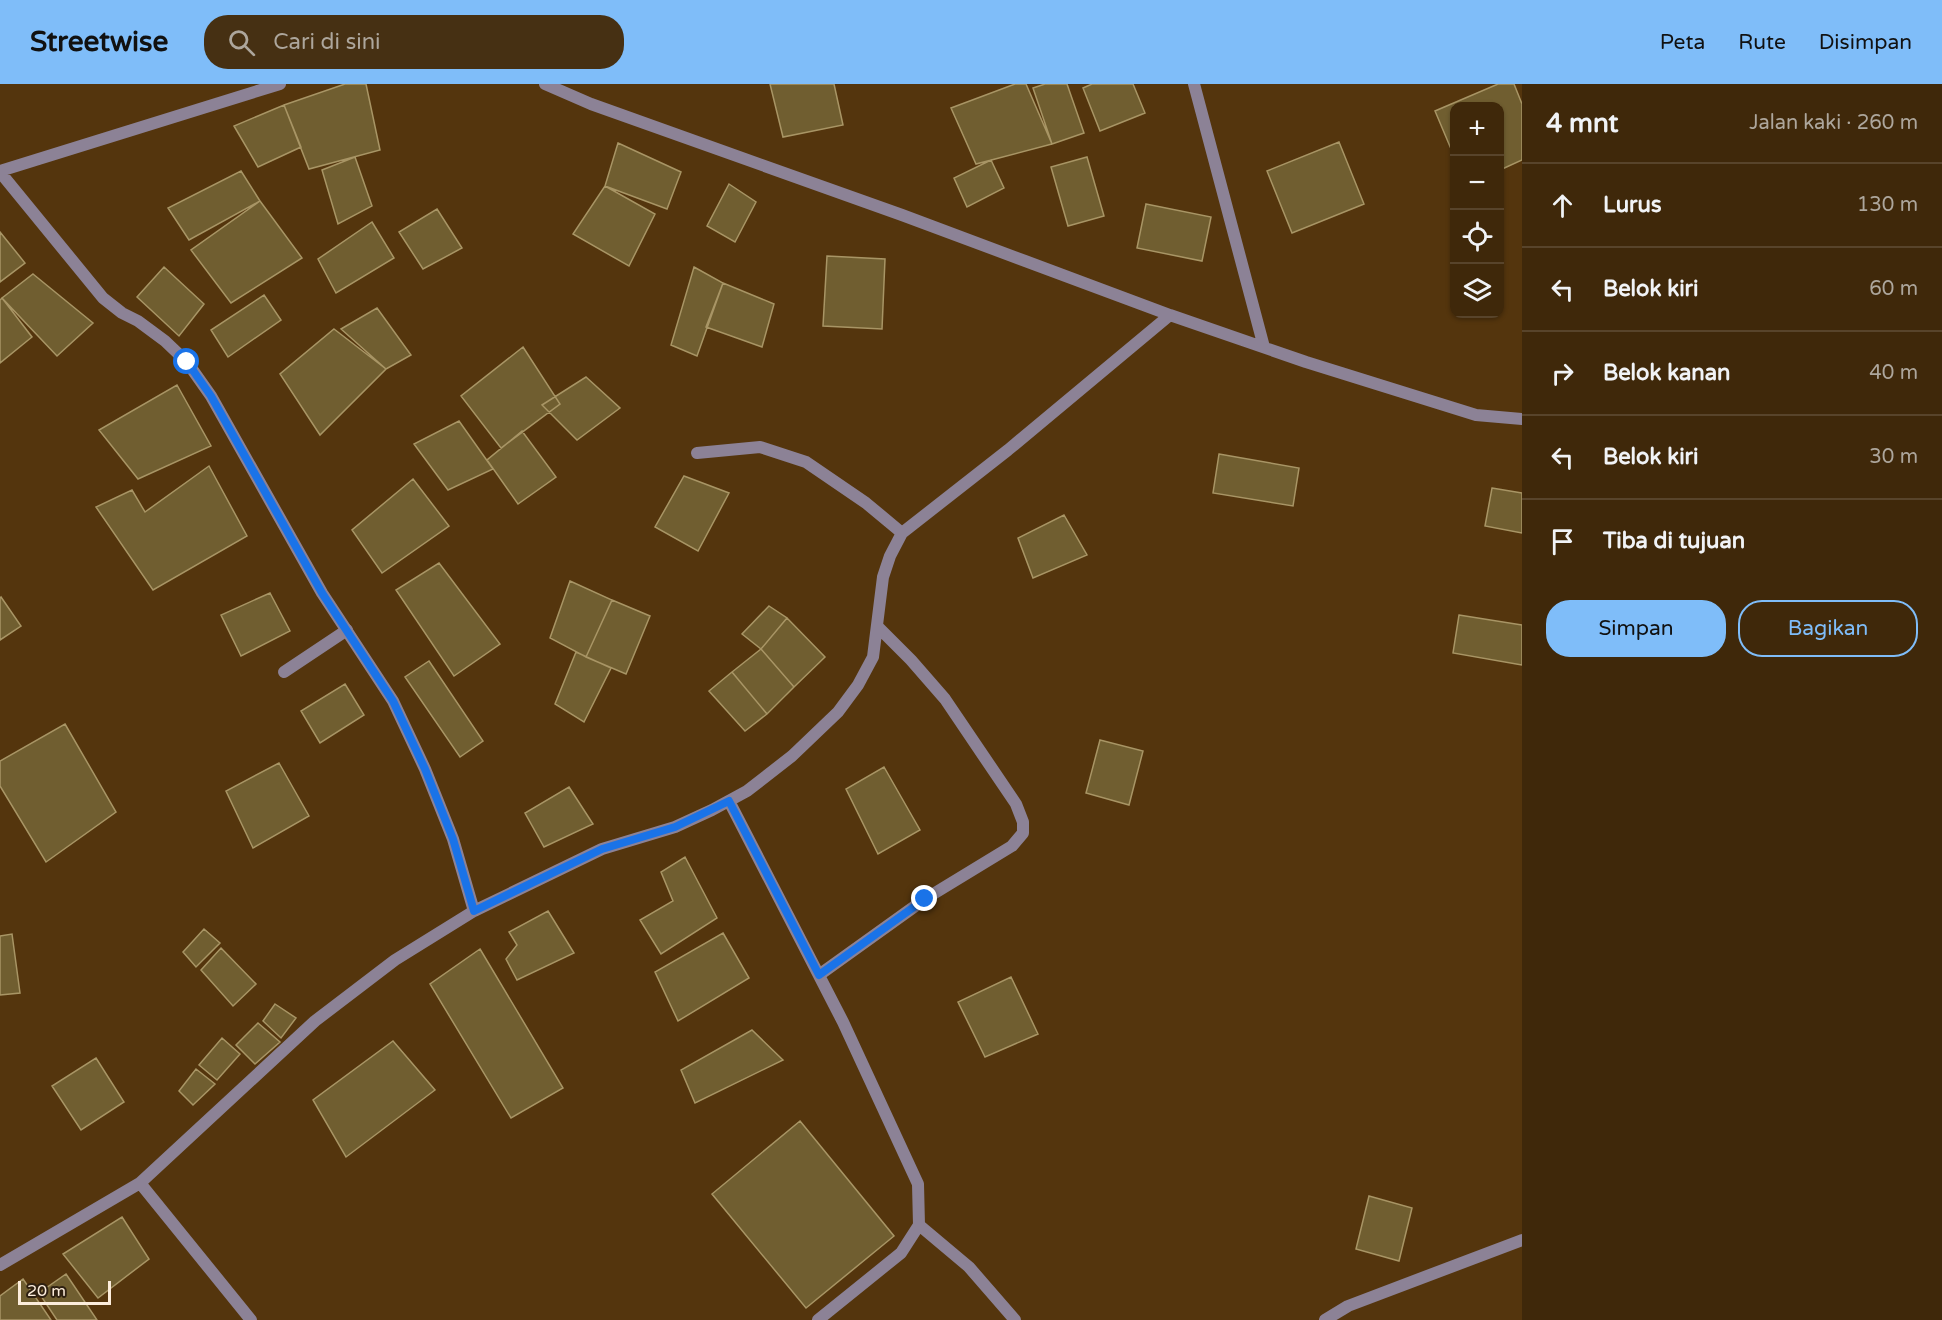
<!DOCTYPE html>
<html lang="id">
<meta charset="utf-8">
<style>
body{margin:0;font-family:"Varela Round",sans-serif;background:#463013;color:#f1f3f6}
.controls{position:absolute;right:18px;top:18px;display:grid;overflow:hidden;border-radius:12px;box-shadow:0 2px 4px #0004}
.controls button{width:54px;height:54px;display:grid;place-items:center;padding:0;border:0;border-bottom:2px solid #58442b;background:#3f280a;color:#f1f3f6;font:30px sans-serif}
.scale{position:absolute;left:18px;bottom:15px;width:93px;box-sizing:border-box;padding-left:6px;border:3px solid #fceddc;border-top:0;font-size:16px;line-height:21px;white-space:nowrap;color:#fceddc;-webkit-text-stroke:4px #2e2011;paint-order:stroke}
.stop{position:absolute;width:18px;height:18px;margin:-14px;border:4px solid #1a73e8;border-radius:50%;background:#fff}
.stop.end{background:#1a73e8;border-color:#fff;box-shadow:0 2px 6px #0008}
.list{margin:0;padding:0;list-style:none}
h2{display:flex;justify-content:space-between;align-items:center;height:78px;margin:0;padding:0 24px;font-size:26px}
h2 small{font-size:20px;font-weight:400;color:#ada69c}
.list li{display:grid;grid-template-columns:39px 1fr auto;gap:18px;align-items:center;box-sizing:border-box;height:84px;padding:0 24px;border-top:2px solid #58442b}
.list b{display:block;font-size:22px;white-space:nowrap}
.list em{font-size:20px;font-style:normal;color:#ada69c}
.actions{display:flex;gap:12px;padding:18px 24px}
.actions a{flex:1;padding:14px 0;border:2px solid #7fbdf9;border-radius:24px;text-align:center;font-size:21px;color:#7fbdf9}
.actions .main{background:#7fbdf9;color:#111}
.icon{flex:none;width:33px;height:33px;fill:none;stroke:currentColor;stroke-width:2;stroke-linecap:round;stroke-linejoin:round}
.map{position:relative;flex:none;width:1522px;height:1236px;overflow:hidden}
header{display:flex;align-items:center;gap:36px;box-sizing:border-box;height:84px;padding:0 30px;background:#7fbdf9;color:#111}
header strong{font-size:28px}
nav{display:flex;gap:33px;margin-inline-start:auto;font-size:21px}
.search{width:420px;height:54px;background:#463013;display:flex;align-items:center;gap:15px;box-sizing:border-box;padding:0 21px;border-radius:24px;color:#ada69c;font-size:22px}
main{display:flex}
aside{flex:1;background:#3f280a}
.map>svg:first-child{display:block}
.building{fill:#705e30;stroke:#a89565;stroke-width:1.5}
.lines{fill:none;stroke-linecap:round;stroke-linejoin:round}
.lane{stroke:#8c8296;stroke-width:12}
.street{stroke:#8c8296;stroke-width:12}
.route{stroke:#1a73e8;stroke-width:8}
</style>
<header>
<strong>Streetwise</strong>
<div class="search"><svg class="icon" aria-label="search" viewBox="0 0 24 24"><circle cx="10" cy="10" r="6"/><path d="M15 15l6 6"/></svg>Cari di sini</div>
<nav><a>Peta</a><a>Rute</a><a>Disimpan</a></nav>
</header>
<main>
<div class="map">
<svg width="1522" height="1236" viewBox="0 0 1522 1236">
<rect width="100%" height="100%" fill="#54350d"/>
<path class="building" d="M 345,0 L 366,0 L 380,66 L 309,85 L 284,21 Z
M 770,0 L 834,0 L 843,41 L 783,53 Z
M 1015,0 L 1026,0 L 1052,60 L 976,80 L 951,24 Z
M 1045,0 L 1067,0 L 1084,49 L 1052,60 L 1033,4 Z
M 1092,0 L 1133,0 L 1145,29 L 1100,47 L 1083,4 Z
M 1498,0 L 1514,0 L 1522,20 L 1522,76 L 1500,86 L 1500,22 L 1454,22 L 1454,72 L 1435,27 Z
M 284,21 L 301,63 L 258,83 L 234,42 Z
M 1339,58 L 1364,120 L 1292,149 L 1267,87 Z
M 618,59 L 681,88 L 667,125 L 605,102 Z
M 355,73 L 372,122 L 338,140 L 322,86 Z
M 1087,73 L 1104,132 L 1068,142 L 1051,83 Z
M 991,76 L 1004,104 L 967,123 L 954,94 Z
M 241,87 L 260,117 L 189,156 L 168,124 Z
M 729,100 L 756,118 L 735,158 L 707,142 Z
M 605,102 L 655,130 L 629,182 L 573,150 Z
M 260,117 L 302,174 L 231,219 L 191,166 Z
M 1146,120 L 1211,133 L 1202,177 L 1137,164 Z
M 437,125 L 462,164 L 423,185 L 399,148 Z
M 372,138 L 394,174 L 336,209 L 318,175 Z
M 0,148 L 25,179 L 0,198 Z
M 827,172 L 885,175 L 882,245 L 823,242 Z
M 164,183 L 204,220 L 179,252 L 137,213 Z
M 694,183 L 723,199 L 697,272 L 671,261 Z
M 33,190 L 93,239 L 57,272 L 2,214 Z
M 723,199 L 774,220 L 762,263 L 706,243 Z
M 264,211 L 281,236 L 228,273 L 211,246 Z
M 2,214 L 32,253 L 0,279 L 0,216 Z
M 377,224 L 411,271 L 386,285 L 341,245 Z
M 334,245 L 386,285 L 320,351 L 280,290 Z
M 523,263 L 560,320 L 501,364 L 461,312 Z
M 586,293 L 620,324 L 577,356 L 542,321 Z
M 177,301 L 211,362 L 138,395 L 99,346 Z
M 459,337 L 493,385 L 448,406 L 414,360 Z
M 522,347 L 556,393 L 518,420 L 487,376 Z
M 1219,370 L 1299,384 L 1293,422 L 1213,409 Z
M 209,382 L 247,452 L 153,506 L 96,423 L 132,406 L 145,428 Z
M 684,392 L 729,409 L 698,467 L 655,443 Z
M 413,395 L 449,442 L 382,489 L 352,446 Z
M 1492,404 L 1522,409 L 1522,449 L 1485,442 Z
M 1064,431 L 1087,471 L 1033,494 L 1018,454 Z
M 439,479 L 500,560 L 454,592 L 396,506 Z
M 570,497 L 612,516 L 586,573 L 550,554 Z
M 270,509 L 290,547 L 241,572 L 221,531 Z
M 1,513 L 21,542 L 0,556 L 0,514 Z
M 612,516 L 650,532 L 626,590 L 586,573 Z
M 769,522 L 787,534 L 761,565 L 742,550 Z
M 1459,531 L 1522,541 L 1522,581 L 1453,569 Z
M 787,534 L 825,573 L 794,603 L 761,565 Z
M 761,565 L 794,603 L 767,630 L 732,588 Z
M 576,568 L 611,584 L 584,638 L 555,620 Z
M 429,577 L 483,657 L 460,673 L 405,593 Z
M 732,588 L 767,630 L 745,647 L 709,607 Z
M 345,600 L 364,631 L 320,659 L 301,627 Z
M 65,640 L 116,728 L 46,778 L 0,702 L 0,677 Z
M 1100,656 L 1143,667 L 1129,721 L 1086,709 Z
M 279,679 L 309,732 L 253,764 L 226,707 Z
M 884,683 L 920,746 L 878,770 L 846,705 Z
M 569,703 L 593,740 L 544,763 L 525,729 Z
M 685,773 L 717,834 L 661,870 L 640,836 L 673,817 L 661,788 Z
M 548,827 L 574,869 L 517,896 L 506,875 L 517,861 L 509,848 Z
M 204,845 L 220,859 L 196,883 L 183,868 Z
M 723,849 L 749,894 L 678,937 L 655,888 Z
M 12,850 L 20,909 L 0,911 L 0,852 Z
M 221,864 L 256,900 L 233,922 L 201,886 Z
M 480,865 L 563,1004 L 511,1034 L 430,900 Z
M 1011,893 L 1038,950 L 985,973 L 958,918 Z
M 275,920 L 296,934 L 281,954 L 263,937 Z
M 258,939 L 280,958 L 255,980 L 236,961 Z
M 752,946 L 783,976 L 695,1019 L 681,986 Z
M 222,954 L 240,970 L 217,996 L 199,981 Z
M 393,957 L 435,1006 L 346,1073 L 313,1016 Z
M 96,974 L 124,1018 L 81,1046 L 52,1002 Z
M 196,985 L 215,1000 L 193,1021 L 179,1007 Z
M 800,1037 L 894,1152 L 806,1224 L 712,1110 Z
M 1369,1112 L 1412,1124 L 1399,1177 L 1356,1165 Z
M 122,1133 L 149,1175 L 98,1214 L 63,1170 Z
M 66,1190 L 97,1236 L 57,1236 L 39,1209 Z
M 23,1195 L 51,1236 L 0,1236 L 0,1212 Z"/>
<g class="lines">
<path class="lane" d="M 284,588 L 347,546"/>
<path class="street" d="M 545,0 L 591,20 L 902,131 L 1170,231 L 1306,278 L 1476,331 L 1522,335
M 1194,0 L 1264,263
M 0,87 L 280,0
M 0,88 L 103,214 L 122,229 L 138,237 L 165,257 L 187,278 L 211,312 L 322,509 L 393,617 L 425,685 L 453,755 L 474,827
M 697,369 L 760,363 L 806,378 L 866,419 L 902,449
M 729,717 L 843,938 L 918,1100 L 919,1141 L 901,1169 L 818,1236
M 819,891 L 925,815 L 1012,762 L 1023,749 L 1023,738 L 1016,720 L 945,615 L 911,576 L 877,542
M 140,1099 L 251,1236
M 919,1141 L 969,1183 L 1015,1236
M 0,1181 L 140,1099 L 315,937 L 395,876 L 474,827 L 602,765 L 675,743 L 712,726 L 747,707 L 792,672 L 838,628 L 858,601 L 873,573 L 883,493 L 890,472 L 902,449 L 1008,366 L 1170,231
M 1325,1236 L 1348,1222 L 1522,1156"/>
</g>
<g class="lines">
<path class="route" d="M 187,278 L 211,312 L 322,509 L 393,617 L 425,685 L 453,755 L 474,827 L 602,765 L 675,743 L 729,717 L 819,891 L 925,815"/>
</g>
</svg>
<div class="controls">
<button>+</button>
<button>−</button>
<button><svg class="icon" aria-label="locate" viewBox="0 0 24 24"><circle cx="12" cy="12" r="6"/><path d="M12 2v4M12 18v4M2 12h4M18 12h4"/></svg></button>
<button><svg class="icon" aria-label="layers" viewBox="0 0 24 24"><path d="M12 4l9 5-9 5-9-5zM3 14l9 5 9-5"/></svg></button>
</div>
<div class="scale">20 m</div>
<div class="stop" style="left:187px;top:278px"></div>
<div class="stop end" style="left:925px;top:815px"></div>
</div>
<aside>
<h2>4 mnt<small>Jalan kaki · 260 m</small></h2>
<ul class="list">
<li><svg class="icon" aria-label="ahead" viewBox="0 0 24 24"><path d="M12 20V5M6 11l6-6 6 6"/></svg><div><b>Lurus</b></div><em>130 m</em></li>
<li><svg class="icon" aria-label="left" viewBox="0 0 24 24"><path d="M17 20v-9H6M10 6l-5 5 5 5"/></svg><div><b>Belok kiri</b></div><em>60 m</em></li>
<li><svg class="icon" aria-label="right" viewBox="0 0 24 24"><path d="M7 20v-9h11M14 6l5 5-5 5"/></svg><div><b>Belok kanan</b></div><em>40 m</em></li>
<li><svg class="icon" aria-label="left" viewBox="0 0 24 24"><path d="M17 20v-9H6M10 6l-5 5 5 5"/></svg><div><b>Belok kiri</b></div><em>30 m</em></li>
<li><svg class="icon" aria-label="arrive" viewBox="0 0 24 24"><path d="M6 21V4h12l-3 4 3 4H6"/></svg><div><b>Tiba di tujuan</b></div></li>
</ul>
<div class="actions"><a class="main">Simpan</a><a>Bagikan</a></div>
</aside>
</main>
